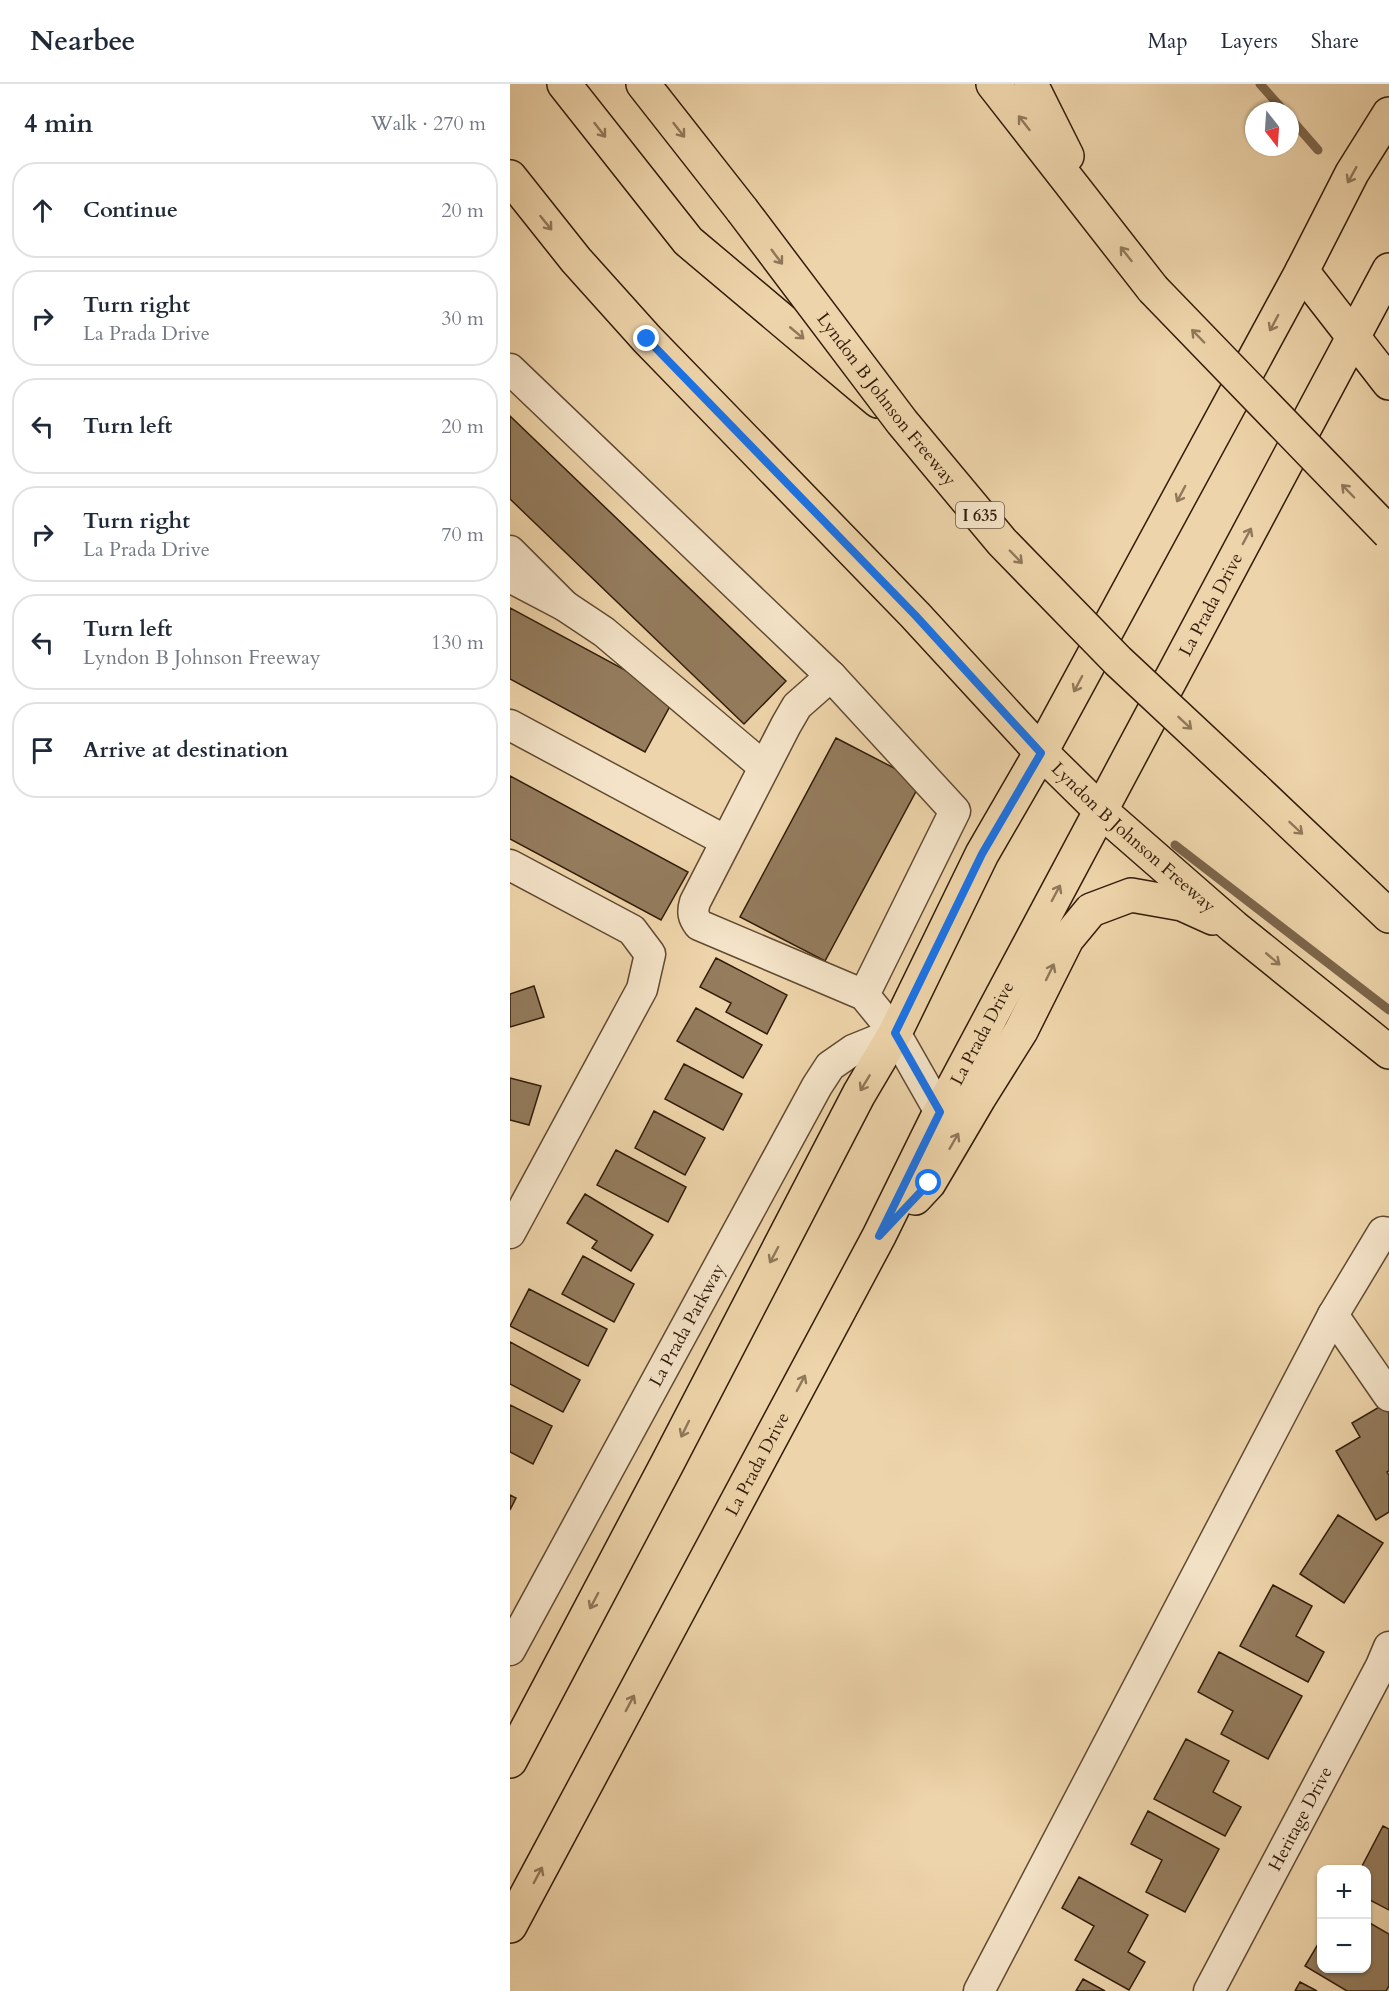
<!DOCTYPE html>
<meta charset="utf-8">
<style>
body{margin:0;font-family:Cardo,serif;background:#f6f6f7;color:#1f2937}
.controls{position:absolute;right:18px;bottom:18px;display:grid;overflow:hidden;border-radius:12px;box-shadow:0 2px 4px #0004}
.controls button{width:54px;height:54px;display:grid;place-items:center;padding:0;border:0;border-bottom:2px solid #e0e1e3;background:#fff;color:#1f2937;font:30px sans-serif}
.compass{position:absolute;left:735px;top:18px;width:54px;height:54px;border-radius:50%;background:#fff;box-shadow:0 2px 4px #0004;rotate:163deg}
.stop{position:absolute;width:18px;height:18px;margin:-14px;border:4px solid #1a73e8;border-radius:50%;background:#fff}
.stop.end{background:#1a73e8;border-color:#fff;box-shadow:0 2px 6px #0008}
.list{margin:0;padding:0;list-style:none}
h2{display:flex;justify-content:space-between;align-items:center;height:78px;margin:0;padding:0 24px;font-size:26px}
h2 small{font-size:20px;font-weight:400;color:#747a83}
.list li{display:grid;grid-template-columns:39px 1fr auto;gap:18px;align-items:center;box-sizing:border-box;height:96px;margin:0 12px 12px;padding:0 12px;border:2px solid #e0e1e3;border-radius:24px}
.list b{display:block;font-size:22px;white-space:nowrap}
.list p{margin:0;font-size:20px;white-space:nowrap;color:#747a83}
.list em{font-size:20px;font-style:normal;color:#747a83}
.icon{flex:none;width:33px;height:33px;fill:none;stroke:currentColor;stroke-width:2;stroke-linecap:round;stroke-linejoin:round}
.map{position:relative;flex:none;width:879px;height:1907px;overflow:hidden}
header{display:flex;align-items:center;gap:36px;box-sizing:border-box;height:84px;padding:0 30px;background:#fff;border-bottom:2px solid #e0e1e3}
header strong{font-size:28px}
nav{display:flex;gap:33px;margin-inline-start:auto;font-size:21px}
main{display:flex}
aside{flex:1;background:#fff}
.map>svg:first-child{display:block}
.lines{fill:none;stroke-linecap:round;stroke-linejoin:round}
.stream{stroke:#7c654a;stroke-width:9}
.building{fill:#947c5d;stroke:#321c0a;stroke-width:1.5}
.minor-casing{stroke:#614a32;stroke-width:33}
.major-casing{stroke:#321c0a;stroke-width:36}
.highway-casing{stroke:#321c0a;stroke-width:36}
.minor{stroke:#f4e3c8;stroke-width:30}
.major{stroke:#eed4aa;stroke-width:33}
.highway{stroke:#eed4aa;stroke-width:33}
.highway-bridge-casing{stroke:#321c0a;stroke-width:36;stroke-linecap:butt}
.highway-bridge{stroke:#eed4aa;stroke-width:33}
.oneway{stroke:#90785a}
.route{stroke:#1a73e8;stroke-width:8}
.labels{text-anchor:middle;stroke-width:6;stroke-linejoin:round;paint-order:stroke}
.shield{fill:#f4e3c8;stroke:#6c5843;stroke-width:1.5}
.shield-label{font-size:16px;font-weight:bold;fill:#321c0a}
.street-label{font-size:18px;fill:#321c0a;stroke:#f4e3c8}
</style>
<header>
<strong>Nearbee</strong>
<nav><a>Map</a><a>Layers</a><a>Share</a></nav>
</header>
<main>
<aside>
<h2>4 min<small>Walk · 270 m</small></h2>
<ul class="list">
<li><svg class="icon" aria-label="ahead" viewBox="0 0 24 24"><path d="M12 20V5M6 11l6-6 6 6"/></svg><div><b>Continue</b></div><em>20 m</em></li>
<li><svg class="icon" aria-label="right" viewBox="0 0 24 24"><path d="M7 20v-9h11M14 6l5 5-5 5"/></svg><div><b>Turn right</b><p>La Prada Drive</p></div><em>30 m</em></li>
<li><svg class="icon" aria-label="left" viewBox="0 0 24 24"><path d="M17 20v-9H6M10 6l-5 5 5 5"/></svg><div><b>Turn left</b></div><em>20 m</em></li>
<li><svg class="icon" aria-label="right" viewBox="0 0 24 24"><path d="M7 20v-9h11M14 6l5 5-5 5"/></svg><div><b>Turn right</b><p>La Prada Drive</p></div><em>70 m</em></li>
<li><svg class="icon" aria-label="left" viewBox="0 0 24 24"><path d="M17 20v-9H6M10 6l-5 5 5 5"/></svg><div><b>Turn left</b><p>Lyndon B Johnson Freeway</p></div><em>130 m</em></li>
<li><svg class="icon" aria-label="arrive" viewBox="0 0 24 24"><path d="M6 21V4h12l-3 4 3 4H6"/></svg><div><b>Arrive at destination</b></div></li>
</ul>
</aside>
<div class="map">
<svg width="879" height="1907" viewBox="0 0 879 1907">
<rect width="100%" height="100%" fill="#eed4aa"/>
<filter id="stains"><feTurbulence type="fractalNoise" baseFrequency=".00333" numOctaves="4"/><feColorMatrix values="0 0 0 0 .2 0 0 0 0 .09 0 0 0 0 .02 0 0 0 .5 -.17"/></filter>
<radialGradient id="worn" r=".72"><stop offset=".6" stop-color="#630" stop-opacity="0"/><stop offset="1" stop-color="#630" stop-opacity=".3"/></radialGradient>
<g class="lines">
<path class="stream" d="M 750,0 L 774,27
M 780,34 L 808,66
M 665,761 L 879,926"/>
</g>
<path class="building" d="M 0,332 L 276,597 L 234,640 L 0,415 Z
M 0,524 L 165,613 L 135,668 L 0,595 Z
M 326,654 L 411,698 L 315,877 L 230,833 Z
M 0,692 L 178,788 L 151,836 L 0,755 Z
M 206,874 L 277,911 L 257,950 L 216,928 L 221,919 L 190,903 Z
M 24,902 L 34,933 L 0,943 L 0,910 Z
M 186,924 L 252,961 L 233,994 L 167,957 Z
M 174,980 L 232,1010 L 213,1046 L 155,1015 Z
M 0,994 L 31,1002 L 19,1041 L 0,1036 Z
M 144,1027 L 195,1054 L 175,1091 L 125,1064 Z
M 106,1066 L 176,1103 L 158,1138 L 87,1101 Z
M 75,1110 L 143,1151 L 121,1187 L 82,1164 L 87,1157 L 57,1139 Z
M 73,1172 L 124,1200 L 104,1238 L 52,1210 Z
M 19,1205 L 97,1245 L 78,1282 L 0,1242 Z
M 0,1258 L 70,1296 L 53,1328 L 0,1300 Z
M 876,1319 L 879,1324 L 879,1387 L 877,1388 L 879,1391 L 879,1428 L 866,1436 L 826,1367 L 850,1353 L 842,1339 Z
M 0,1321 L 42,1342 L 23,1380 L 0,1368 Z
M 0,1411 L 6,1414 L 0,1426 Z
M 828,1431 L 873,1459 L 834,1519 L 790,1490 Z
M 763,1501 L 802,1522 L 786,1552 L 814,1568 L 798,1598 L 730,1562 Z
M 709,1568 L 792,1612 L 758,1675 L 711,1650 L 723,1627 L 688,1608 Z
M 676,1655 L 719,1677 L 703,1708 L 731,1723 L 715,1752 L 644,1715 Z
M 638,1727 L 709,1765 L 675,1828 L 636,1808 L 652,1776 L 621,1760 Z
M 873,1742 L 879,1745 L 879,1826 L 856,1814 L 856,1786 L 850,1786 Z
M 569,1793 L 638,1831 L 618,1868 L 635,1878 L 619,1906 L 565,1876 L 584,1842 L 552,1824 Z
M 858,1838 L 879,1850 L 879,1902 L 876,1907 L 837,1907 L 795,1882 L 811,1855 L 812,1884 L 856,1884 L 856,1840 Z
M 573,1895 L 595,1907 L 566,1907 Z
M 790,1898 L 807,1907 L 785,1907 Z"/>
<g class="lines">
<g class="minor-casing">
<g id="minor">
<path d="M 0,285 L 321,592"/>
<path d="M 0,467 L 55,522 L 0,493"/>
<path d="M 55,522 L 94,548 L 254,683"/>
<path d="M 0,641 L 216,757"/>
<path d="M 0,781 L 122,846 L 140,870 L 132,905 L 0,1149"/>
<path d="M 354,911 L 445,727 L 321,592 L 287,622 L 276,641 L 185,818 C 182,828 183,833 189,841 L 354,911 L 385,949 L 430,1028"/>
<path d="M 823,1231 L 879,1312"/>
<path id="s1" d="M 0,1566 L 307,1002 L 320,982 L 343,966 L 385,949"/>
<path d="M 469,1907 L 823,1231 L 873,1148 L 879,1149"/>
<path id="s2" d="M 699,1907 L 871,1582 L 879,1563"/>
</g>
</g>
<g class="major-casing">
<g id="major">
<path id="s3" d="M 0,93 L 66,176 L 137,255 L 405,531 L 531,668 L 590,726 L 724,843 L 879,968"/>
<path d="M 792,187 L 879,299"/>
<path d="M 405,1114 L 419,1099 L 469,1014 L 511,947 L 557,855 L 581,826 L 621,811 L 672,820 L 703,834"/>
<path d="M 0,1677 L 157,1380 L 349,1010 L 385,949 L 472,770 L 531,668 L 792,187 L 842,89 L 879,30"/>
<path id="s4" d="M 0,1842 L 369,1152 L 430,1028 L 879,186"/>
</g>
</g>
<g class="highway-casing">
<path id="highway" d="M 54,0 L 178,157 L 368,317
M 133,0 L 232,126
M 483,0 L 643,205
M 521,0 L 557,72
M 744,704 L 879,832"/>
</g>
<use href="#minor" class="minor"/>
<use href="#major" class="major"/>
<use href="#highway" class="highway"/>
<g class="highway-bridge-casing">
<g id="highway-bridge">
<path id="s5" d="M 232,126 L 392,338 L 492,458 L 608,577 L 744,704"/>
<path d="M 643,205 L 879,449"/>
</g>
</g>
<use href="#highway-bridge" class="highway-bridge"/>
</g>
<defs><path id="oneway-shaft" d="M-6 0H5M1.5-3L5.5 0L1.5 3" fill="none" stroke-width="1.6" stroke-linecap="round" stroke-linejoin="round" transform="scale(1.5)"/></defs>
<g class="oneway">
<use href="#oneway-shaft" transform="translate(514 39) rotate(-128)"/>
<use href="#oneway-shaft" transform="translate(90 46) rotate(52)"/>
<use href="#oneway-shaft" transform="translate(169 46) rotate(52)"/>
<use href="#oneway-shaft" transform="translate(842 91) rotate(119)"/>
<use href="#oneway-shaft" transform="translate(36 139) rotate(51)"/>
<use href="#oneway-shaft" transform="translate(616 170) rotate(-128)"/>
<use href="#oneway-shaft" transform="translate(267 173) rotate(53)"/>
<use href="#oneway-shaft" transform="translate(764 239) rotate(118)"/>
<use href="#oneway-shaft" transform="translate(287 249) rotate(40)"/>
<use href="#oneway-shaft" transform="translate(688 252) rotate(-134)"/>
<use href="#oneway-shaft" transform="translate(838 407) rotate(-134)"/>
<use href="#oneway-shaft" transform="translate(671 410) rotate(118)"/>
<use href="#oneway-shaft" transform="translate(737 452) rotate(-62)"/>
<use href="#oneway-shaft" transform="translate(506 473) rotate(46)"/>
<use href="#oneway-shaft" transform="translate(568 600) rotate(118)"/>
<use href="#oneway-shaft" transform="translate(675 639) rotate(43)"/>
<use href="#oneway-shaft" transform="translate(786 744) rotate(43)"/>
<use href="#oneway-shaft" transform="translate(546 809) rotate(-62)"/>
<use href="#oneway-shaft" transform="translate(763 875) rotate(40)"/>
<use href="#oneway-shaft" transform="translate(540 888) rotate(-64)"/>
<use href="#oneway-shaft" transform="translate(355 999) rotate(121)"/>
<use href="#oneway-shaft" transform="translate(444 1057) rotate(-60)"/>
<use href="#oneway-shaft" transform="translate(264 1171) rotate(118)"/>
<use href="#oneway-shaft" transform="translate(291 1299) rotate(-62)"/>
<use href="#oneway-shaft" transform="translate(175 1345) rotate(116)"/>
<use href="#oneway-shaft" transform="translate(84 1517) rotate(118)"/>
<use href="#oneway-shaft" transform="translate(120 1619) rotate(-62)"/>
<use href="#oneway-shaft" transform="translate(28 1791) rotate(-62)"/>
</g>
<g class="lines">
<path class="route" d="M 137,255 L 405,531 L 531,669 L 472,770 L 385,949 L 430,1028 L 369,1152 L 419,1099"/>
</g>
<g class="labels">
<rect class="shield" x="446" y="418" width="48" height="26" rx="4.5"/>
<g class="shield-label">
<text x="470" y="437">I 635</text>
</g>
<g class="street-label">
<text dy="6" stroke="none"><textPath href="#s5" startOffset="238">Lyndon B Johnson Freeway</textPath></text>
<text dy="6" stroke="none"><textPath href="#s4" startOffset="1496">La Prada Drive</textPath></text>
<text dy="6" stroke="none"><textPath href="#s3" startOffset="909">Lyndon B Johnson Freeway</textPath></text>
<text dy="6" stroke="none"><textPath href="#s4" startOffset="1010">La Prada Drive</textPath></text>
<text dy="6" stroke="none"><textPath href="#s1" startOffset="370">La Prada Parkway</textPath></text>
<text dy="6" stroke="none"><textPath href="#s4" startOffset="524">La Prada Drive</textPath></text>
<text dy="6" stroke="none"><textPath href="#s2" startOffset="195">Heritage Drive</textPath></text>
</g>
</g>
<rect width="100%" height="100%" filter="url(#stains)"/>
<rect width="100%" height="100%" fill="url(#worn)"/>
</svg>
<div class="controls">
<button>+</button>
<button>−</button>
</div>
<svg class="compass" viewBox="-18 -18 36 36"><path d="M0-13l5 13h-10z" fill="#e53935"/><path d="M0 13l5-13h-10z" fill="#747a83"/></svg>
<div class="stop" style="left:419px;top:1099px"></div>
<div class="stop end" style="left:137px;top:255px"></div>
</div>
</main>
